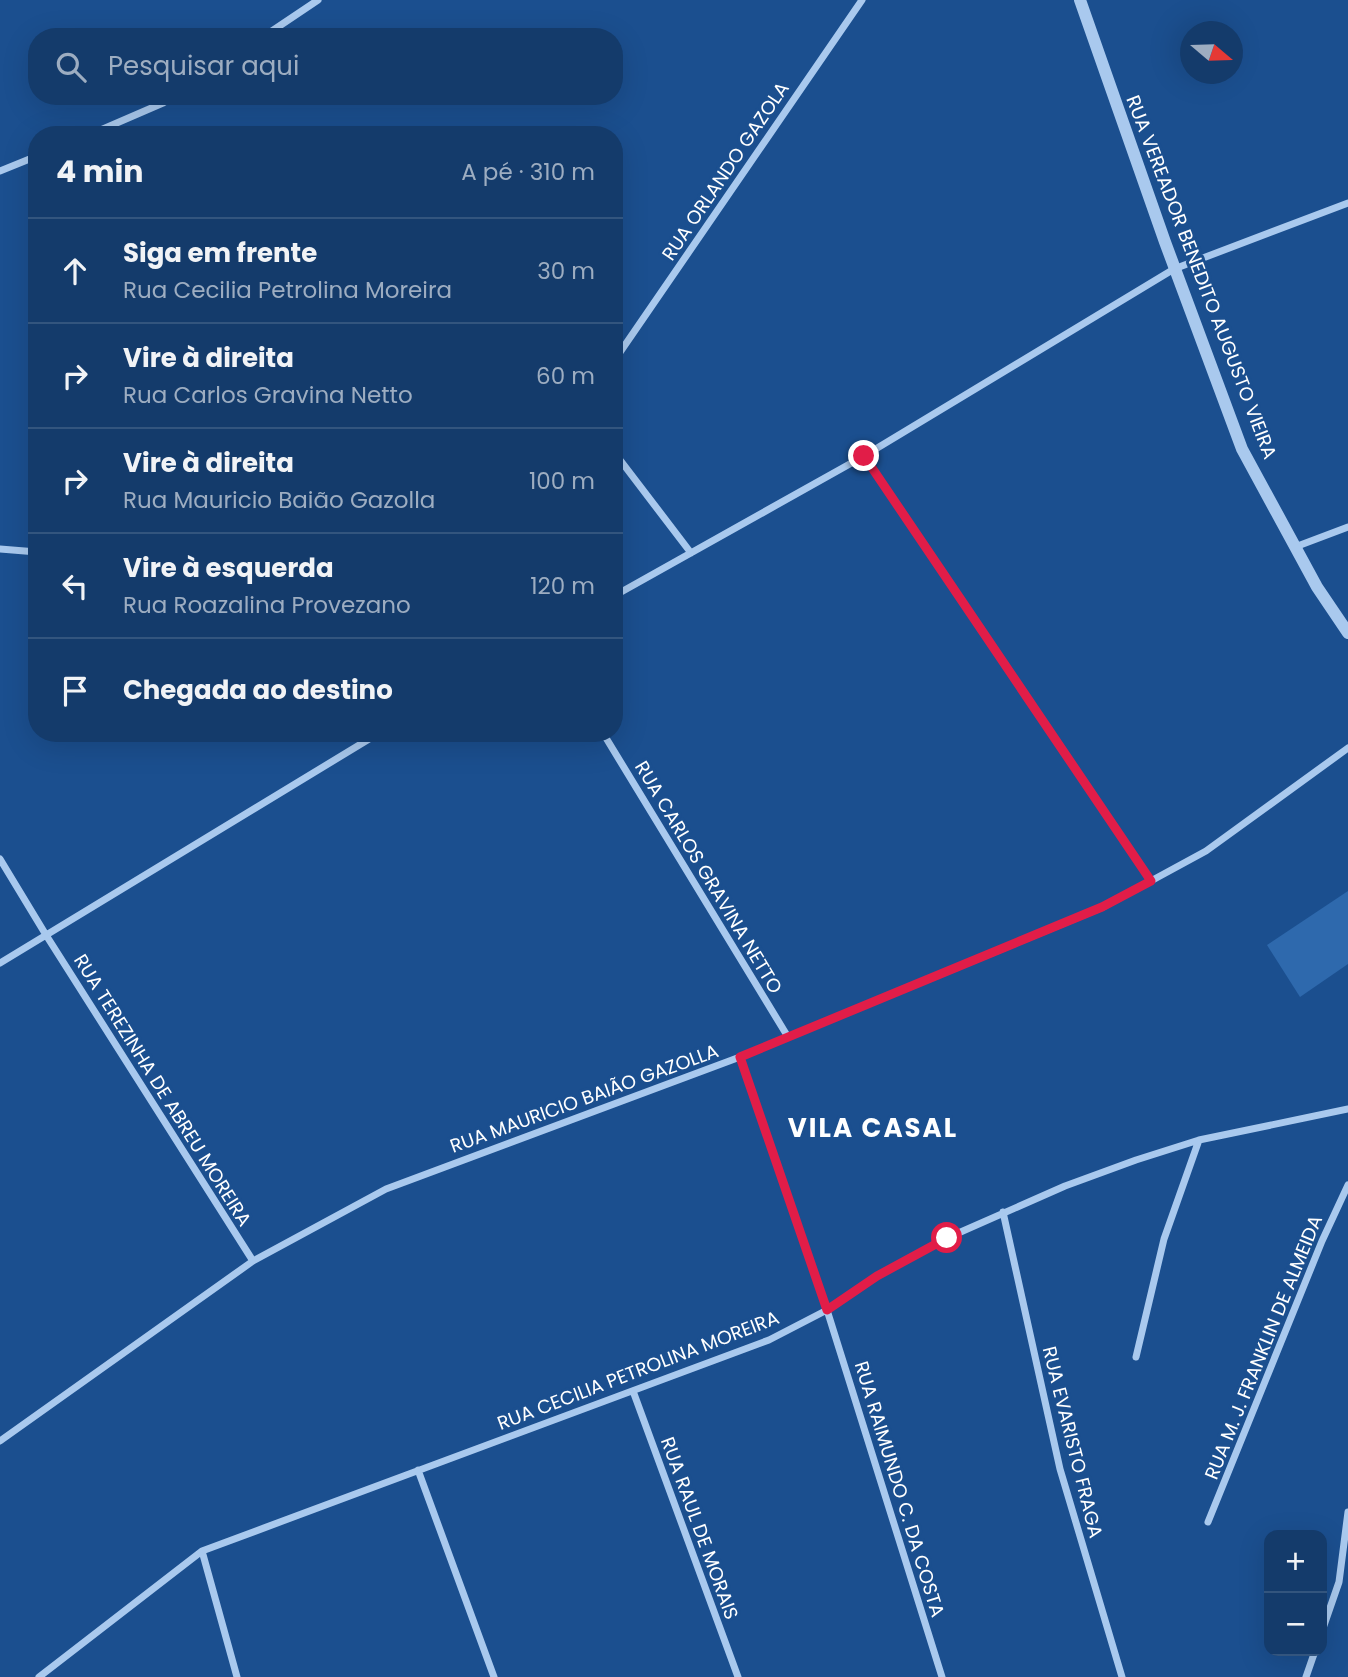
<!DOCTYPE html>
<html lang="pt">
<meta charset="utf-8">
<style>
body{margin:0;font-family:Poppins,sans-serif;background:#214673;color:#f1f3f6}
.controls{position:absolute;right:21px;bottom:21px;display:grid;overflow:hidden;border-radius:14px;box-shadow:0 7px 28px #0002}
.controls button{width:63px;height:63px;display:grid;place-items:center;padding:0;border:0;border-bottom:2px solid #33557e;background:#143b6b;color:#f1f3f6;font:35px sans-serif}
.compass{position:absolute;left:1180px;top:21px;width:63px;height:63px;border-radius:50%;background:#143b6b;box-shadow:0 7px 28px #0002;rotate:109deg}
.stop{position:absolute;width:21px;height:21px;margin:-16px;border:5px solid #e11d48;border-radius:50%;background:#fff}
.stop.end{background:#e11d48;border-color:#fff;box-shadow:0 2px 7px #0008}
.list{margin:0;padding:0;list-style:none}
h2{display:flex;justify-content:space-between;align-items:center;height:91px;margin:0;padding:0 28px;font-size:30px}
h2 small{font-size:23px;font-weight:400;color:#9dadc1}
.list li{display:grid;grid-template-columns:46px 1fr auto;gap:21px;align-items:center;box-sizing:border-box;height:105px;padding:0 28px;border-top:2px solid #33557e}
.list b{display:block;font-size:26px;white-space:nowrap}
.list p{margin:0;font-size:23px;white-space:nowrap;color:#9dadc1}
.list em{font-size:23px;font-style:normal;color:#9dadc1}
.icon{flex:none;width:38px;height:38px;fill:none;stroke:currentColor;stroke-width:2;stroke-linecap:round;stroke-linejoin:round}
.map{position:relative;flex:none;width:1348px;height:1677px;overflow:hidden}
.search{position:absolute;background:#143b6b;box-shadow:0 7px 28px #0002;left:28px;top:28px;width:595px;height:77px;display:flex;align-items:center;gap:18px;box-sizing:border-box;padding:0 24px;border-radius:28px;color:#9dadc1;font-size:26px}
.panel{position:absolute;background:#143b6b;box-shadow:0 7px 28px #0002;left:28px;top:126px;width:595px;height:616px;border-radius:28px}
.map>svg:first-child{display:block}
.green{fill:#2e69ad}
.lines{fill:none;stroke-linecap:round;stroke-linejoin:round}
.minor{stroke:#a9c9ee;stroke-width:7}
.tertiary{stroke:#a9c9ee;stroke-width:12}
.route{stroke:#e11d48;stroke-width:9}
.labels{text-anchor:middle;stroke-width:6;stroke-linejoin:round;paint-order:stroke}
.street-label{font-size:19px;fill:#fff;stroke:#1b4f8f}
.district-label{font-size:26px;font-weight:bold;letter-spacing:2px;fill:#fff;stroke:#1b4f8f}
</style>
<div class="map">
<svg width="1348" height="1677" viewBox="0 0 1348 1677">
<rect width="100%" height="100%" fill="#1b4f8f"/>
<path class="green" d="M 1348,891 L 1348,964 L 1300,997 L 1267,945 Z"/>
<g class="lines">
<path class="minor" d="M 263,37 L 318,0
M 89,135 L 163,103 L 174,96
M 0,171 L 37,156
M 614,361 L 862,0
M 614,452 L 691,553
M 864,456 L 1151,881
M 1295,547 L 1348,527
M 0,549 L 37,552
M 614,596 L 864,456 L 1174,269 L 1348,203
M 603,733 L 788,1037
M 0,859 L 46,935 L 253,1261
M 0,963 L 379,733
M 740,1057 L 827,1310 L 942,1677
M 1003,1212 L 1060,1469 L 1122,1677
M 1136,1357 L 1164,1239 L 1199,1140
M 633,1391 L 738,1677
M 0,1441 L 253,1261 L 386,1189 L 740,1057 L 1103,907 L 1206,851 L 1348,748
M 418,1470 L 494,1677
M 1208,1522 L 1322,1241 L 1348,1185
M 202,1551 L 237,1677
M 1322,1631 L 1339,1582 L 1348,1512
M 39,1677 L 202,1551 L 769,1340 L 827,1310 L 877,1276 L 947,1238 L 1065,1186 L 1136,1160 L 1199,1140 L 1348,1109
M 1306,1677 L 1315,1651"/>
<path class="tertiary" d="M 1080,0 L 1165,242 L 1242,449 L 1317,587 L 1348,633"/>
</g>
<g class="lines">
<path class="route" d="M 864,456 L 1151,881 L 1102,907 L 740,1057 L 827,1310 L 877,1276 L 947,1238"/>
</g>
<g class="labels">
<g class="street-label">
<text transform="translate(725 171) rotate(-56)" y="7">RUA ORLANDO GAZOLA</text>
<text transform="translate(1202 277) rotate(69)" y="7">RUA VEREADOR BENEDITO AUGUSTO VIEIRA</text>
<text transform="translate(709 877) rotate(59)" y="7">RUA CARLOS GRAVINA NETTO</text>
<text transform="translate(163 1090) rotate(58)" y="7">RUA TEREZINHA DE ABREU MOREIRA</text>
<text transform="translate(584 1098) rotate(-20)" y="7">RUA MAURICIO BAIÃO GAZOLLA</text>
<text transform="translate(1263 1347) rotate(-68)" y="7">RUA M. J. FRANKLIN DE ALMEIDA</text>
<text transform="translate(638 1370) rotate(-21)" y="7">RUA CECILIA PETROLINA MOREIRA</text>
<text transform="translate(1073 1442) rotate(76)" y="7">RUA EVARISTO FRAGA</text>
<text transform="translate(900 1489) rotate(73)" y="7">RUA RAIMUNDO C. DA COSTA</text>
<text transform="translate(700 1528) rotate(70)" y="7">RUA RAUL DE MORAIS</text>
</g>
<g class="district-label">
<text x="873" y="1137">VILA CASAL</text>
</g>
</g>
</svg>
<div class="controls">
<button>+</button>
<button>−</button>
</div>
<svg class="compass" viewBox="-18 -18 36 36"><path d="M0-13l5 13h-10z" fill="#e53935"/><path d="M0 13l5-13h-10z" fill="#9dadc1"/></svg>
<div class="stop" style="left:947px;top:1238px"></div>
<div class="stop end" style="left:864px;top:456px"></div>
<div class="search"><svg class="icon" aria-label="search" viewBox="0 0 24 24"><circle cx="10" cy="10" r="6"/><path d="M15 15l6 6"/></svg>Pesquisar aqui</div>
<section class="panel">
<h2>4 min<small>A pé · 310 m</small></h2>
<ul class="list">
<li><svg class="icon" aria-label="ahead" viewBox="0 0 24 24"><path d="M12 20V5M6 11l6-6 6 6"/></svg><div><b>Siga em frente</b><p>Rua Cecilia Petrolina Moreira</p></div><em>30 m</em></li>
<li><svg class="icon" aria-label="right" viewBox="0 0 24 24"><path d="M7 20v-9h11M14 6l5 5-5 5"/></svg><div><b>Vire à direita</b><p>Rua Carlos Gravina Netto</p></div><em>60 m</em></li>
<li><svg class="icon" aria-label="right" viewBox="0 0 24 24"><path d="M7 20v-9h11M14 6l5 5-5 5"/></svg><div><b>Vire à direita</b><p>Rua Mauricio Baião Gazolla</p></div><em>100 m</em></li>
<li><svg class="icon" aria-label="left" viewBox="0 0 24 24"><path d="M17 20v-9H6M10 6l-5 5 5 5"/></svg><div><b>Vire à esquerda</b><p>Rua Roazalina Provezano</p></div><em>120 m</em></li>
<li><svg class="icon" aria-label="arrive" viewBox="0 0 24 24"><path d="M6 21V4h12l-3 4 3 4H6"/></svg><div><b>Chegada ao destino</b></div></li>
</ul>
</section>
</div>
